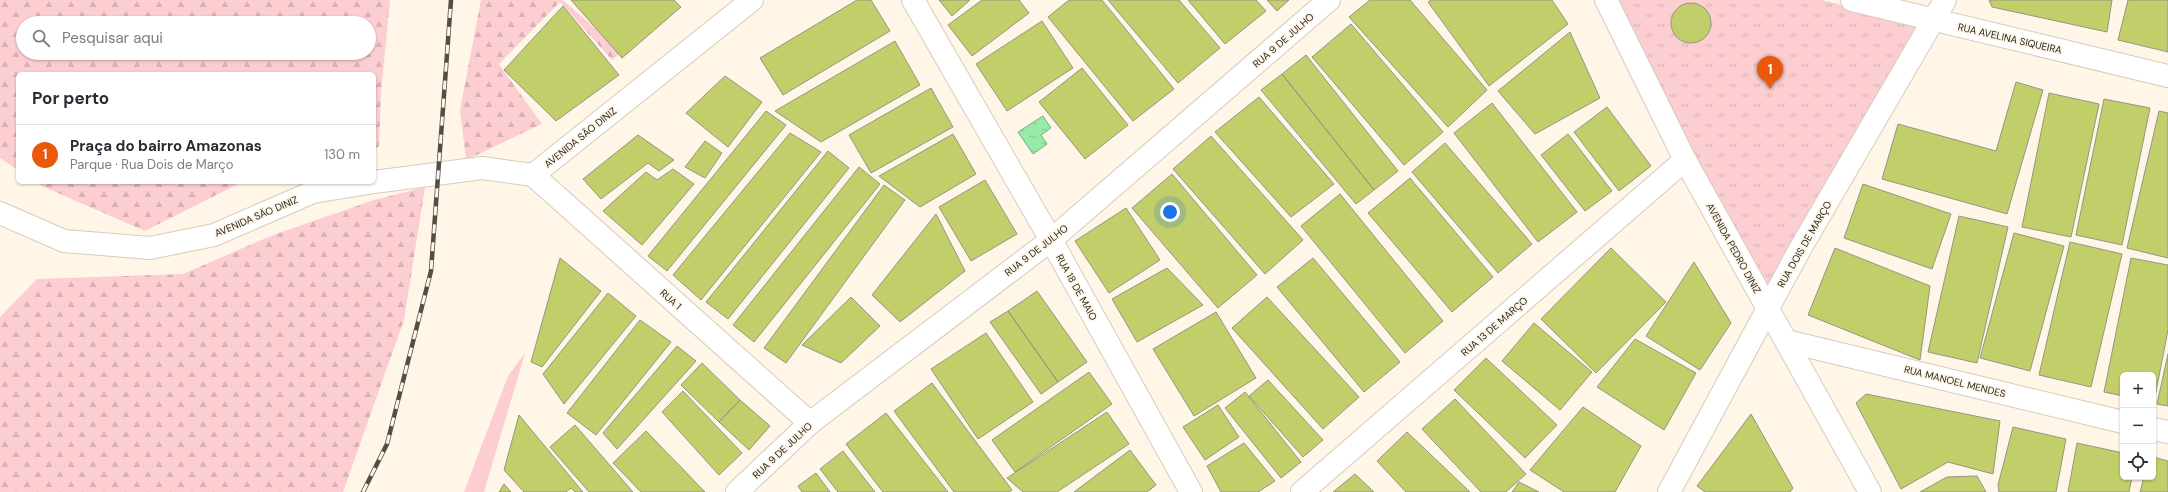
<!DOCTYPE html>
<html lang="pt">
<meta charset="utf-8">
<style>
body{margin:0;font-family:"DM Sans",sans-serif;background:#f7f7f7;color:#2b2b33}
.controls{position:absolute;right:12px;bottom:12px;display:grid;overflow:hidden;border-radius:6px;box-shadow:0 1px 3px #0004}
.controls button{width:36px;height:36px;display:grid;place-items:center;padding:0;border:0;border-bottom:1px solid #e1e1e2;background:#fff;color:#2b2b33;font:20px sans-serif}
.you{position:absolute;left:1170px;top:212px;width:14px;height:14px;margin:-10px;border:3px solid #fff;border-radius:50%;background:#1a73e8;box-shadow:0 0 0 6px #1a73e833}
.badge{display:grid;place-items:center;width:26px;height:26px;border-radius:50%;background:#ea580c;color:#fff;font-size:13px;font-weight:700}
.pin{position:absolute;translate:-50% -33px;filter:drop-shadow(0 1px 2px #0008)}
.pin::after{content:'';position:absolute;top:21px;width:14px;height:12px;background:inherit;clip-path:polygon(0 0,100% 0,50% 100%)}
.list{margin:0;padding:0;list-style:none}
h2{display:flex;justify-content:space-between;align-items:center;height:52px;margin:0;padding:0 16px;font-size:17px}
h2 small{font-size:13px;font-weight:400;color:#7c7c81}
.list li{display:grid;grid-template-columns:26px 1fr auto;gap:12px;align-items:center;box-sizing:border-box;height:60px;padding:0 16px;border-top:1px solid #e1e1e2}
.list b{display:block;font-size:15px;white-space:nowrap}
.list p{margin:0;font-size:13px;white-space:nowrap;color:#7c7c81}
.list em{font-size:13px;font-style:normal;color:#7c7c81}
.icon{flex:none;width:22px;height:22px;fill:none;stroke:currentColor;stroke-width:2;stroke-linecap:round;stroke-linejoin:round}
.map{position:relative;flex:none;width:2168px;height:492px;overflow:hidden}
.search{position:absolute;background:#fff;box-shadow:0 1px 3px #0004;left:16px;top:16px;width:360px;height:44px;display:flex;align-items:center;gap:10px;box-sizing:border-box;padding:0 14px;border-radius:22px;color:#7c7c81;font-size:15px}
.panel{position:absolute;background:#fff;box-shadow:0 1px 3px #0004;left:16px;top:72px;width:360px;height:112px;border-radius:6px}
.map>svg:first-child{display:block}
.grass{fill:#fcced2}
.forest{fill:url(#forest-firs);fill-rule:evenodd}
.park{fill:url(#park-tufts)}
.water{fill:url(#water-ripples);stroke:#76af7d}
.building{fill:#c2ce69;stroke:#939684}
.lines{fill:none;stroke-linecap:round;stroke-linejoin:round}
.minor-casing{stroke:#d6ccbb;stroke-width:24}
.tertiary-casing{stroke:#d6ccbb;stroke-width:24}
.minor{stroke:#fff;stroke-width:22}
.tertiary{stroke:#fff;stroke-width:22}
.rail-casing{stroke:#524d45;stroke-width:4.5}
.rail{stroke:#fff6e8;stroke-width:3;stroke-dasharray:9;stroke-linecap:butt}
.labels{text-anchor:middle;stroke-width:3.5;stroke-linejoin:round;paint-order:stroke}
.street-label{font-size:10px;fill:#28241e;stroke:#fff6e8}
</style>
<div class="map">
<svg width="2168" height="492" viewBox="0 0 2168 492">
<defs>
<pattern id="forest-firs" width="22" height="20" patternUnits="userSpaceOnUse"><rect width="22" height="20" fill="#fcced2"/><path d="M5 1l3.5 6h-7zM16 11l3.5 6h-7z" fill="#d8b1b4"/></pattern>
<pattern id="park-tufts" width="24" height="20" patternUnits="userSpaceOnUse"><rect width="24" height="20" fill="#fcced2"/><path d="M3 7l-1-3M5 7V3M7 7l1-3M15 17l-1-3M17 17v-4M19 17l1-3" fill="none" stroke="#d8b1b4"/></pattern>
<pattern id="water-ripples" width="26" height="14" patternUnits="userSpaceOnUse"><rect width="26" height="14" fill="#97eba6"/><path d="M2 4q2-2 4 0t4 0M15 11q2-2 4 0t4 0" fill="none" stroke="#82c98e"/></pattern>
</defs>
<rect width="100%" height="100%" fill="#fff6e8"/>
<path class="grass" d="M 525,353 L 484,492 L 464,492 L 508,376 Z"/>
<path class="forest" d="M 0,0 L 390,0 L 381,92 L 379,146 L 374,151 L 374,74 L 18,74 L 18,170 L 0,158 ZM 23,23 L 369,23 L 369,53 L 23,53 Z
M 481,0 L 563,0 L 622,52 L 612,60 L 560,2 L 499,64 L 542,124 L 466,160 L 460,110 Z
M 36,182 L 242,182 L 145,231 L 44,187 Z
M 425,187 L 404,320 L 343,492 L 0,492 L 0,317 L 37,279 L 183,274 L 273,235 L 374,200 Z"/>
<path class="park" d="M 1615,0 L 1822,0 L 1917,24 L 1769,287 L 1691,154 Z"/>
<path class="water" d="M 1043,116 L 1051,128 L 1041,135 L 1047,144 L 1033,154 L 1018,132 Z"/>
<path class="building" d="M 571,0 L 674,0 L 681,7 L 622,58 Z
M 857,0 L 871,0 L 890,31 L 783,95 L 760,58 Z
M 939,0 L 970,0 L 952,16 Z
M 982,0 L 1019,0 L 1029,13 L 972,56 L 948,25 Z
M 1069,0 L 1102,0 L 1174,89 L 1133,121 L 1048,17 Z
M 1108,0 L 1179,0 L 1220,48 L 1178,83 Z
M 1188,0 L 1256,0 L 1266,11 L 1225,44 Z
M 1267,0 L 1289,0 L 1277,11 Z
M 1370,0 L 1410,0 L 1487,90 L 1448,127 L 1349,17 Z
M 1431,0 L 1552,0 L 1568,24 L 1489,86 L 1428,2 Z
M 1989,0 L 2112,0 L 2107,32 L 1992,7 Z
M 2128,0 L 2168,0 L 2168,52 L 2118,40 Z
M1671 23a20 20 0 1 1 40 0a20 20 0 1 1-40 0Z
M 563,6 L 619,75 L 556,121 L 504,70 Z
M 1042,21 L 1073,68 L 1007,111 L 976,64 Z
M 1351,24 L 1443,132 L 1404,165 L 1312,57 Z
M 1570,32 L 1600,98 L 1535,134 L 1498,91 Z
M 895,41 L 920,85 L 821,142 L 775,111 Z
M 1306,55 L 1398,171 L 1374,190 L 1282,74 Z
M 1082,68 L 1128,125 L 1085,159 L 1039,102 Z
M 1282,74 L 1374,190 L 1356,204 L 1261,90 Z
M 725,76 L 762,102 L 728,147 L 686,113 Z
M 2016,82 L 2043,90 L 2007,214 L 1882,179 L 1898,124 L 1996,151 Z
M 931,88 L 953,127 L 871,173 L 849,135 Z
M 2049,93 L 2099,104 L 2071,237 L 2022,227 Z
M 1259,97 L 1334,184 L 1291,217 L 1215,132 Z
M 2104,99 L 2150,108 L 2122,245 L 2076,235 Z
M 1492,103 L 1577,212 L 1538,242 L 1454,133 Z
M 1607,107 L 1651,166 L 1619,191 L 1574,132 Z
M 766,111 L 786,125 L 667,271 L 648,256 Z
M 2159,111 L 2168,113 L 2168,258 L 2127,248 Z
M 790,133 L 821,152 L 701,300 L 673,275 Z
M 953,134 L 976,174 L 920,207 L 879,176 Z
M 1568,134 L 1612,191 L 1585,211 L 1541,155 Z
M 638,135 L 674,160 L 659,171 L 648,163 L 601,199 L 583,179 Z
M 1211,136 L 1303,240 L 1265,274 L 1173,169 Z
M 705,141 L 722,153 L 705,178 L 685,167 Z
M 1445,143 L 1532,244 L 1498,273 L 1412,172 Z
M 828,151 L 849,168 L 728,319 L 706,302 Z
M 859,167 L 880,184 L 754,342 L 733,325 Z
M 673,169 L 694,184 L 642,245 L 603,211 L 646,172 L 657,180 Z
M 1172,174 L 1257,275 L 1218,308 L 1132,208 Z
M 1410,178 L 1493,277 L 1452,312 L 1368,213 Z
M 985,180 L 1017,234 L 971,261 L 939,207 Z
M 1863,184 L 1951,214 L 1932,269 L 1844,238 Z
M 884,185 L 905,200 L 786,363 L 764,348 Z
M 1340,194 L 1443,321 L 1405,353 L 1301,226 Z
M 1126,208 L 1160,260 L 1109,293 L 1075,241 Z
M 936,214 L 965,271 L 900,322 L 872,295 Z
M 1959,216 L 2008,227 L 1977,363 L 1928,352 Z
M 2014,233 L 2064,246 L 2030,371 L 1980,358 Z
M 2070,242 L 2122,254 L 2091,387 L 2039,375 Z
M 1611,248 L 1666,302 L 1596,373 L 1541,319 Z
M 1835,248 L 1930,286 L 1920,360 L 1808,315 Z
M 560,258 L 601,291 L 542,367 L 531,362 Z
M 1313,258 L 1400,362 L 1364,392 L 1277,287 Z
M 2131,258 L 2168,265 L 2168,330 L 2154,402 L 2153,375 L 2123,375 L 2123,396 L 2104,392 Z
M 1694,262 L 1731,323 L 1700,370 L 1646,336 Z
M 1167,268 L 1203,305 L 1137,342 L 1112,299 Z
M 1037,291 L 1087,362 L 1058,382 L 1008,311 Z
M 608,293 L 636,316 L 564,404 L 543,374 Z
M 851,297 L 880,326 L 841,363 L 802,345 Z
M 1267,297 L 1359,397 L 1323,429 L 1232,328 Z
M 1008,311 L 1058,382 L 1041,394 L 990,322 Z
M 1216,312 L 1256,378 L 1194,416 L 1153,349 Z
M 640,320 L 671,342 L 596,435 L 567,413 Z
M 1534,323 L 1592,372 L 1560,410 L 1502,361 Z
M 986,333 L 1033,402 L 978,439 L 931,369 Z
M 1635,339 L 1696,373 L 1664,430 L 1597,387 Z
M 677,346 L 696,361 L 617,449 L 603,433 Z
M 2168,354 L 2168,406 L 2157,404 Z
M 1486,358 L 1557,425 L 1525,458 L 1454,390 Z
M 702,363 L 740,400 L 719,422 L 681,385 Z
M 1089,372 L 1112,404 L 1015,472 L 992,440 Z
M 1268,380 L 1323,440 L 1303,457 L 1249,396 Z
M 932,383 L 1012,490 L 1009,492 L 954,492 L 894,411 Z
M 683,391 L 742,453 L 719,475 L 662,412 Z
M 1245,392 L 1301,462 L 1281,478 L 1225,408 Z
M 1866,394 L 2000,421 L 1993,474 L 1948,462 L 1901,489 L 1856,403 Z
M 1455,399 L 1526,474 L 1506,492 L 1481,492 L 1422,429 Z
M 740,400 L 770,426 L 749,450 L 719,422 Z
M 1218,405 L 1239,437 L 1205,460 L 1183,427 Z
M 1583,407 L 1641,446 L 1615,492 L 1564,492 L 1530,470 Z
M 1107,412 L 1129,444 L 1057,492 L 1023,492 L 1007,478 Z
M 886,413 L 948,492 L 883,492 L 846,444 Z
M 1751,414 L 1793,488 L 1790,492 L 1705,492 L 1697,486 Z
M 519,415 L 583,492 L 575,492 L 571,488 L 566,492 L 524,492 L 504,470 Z
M 575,425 L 633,492 L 589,492 L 550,447 Z
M 2013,427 L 2066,439 L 2056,492 L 1999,492 L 1998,485 Z
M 646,431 L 705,492 L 641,492 L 613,463 Z
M 1407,432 L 1470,492 L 1406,492 L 1377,461 Z
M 1244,443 L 1275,481 L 1258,492 L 1221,492 L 1207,466 Z
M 2077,443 L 2123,453 L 2123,477 L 2132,477 L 2129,492 L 2068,492 Z
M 1130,450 L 1156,485 L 1147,492 L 1074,492 Z
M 843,451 L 875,492 L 838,492 L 820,469 Z
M 2153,457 L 2168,461 L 2168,492 L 2140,492 L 2144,477 L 2153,477 Z
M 816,473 L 830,492 L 802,492 L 798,486 Z
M 1355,474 L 1374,492 L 1333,492 Z
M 1977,476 L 1986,492 L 1920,492 L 1947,477 Z
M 1519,482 L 1539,492 L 1512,492 Z
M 504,484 L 511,492 L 499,492 Z"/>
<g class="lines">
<g class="minor-casing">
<path id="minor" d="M 913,0 L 1051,240 L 1191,492
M 1852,0 L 2168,76
M 533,175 L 810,423
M 1786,341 L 2123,422
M 2153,429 L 2168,432
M 737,492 L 810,423 L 1051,240 L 1329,0
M 1302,492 L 1685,160
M 1669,492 L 1800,249 L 1945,0"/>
</g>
<g class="tertiary-casing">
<path id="tertiary" d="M 1606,0 L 1685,160 L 1870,492
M 374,182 L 482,168 L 533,175 L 752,0
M 0,213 L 64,241 L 150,248 L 214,235 L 313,192 L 374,182"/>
</g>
<use href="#minor" class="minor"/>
<use href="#tertiary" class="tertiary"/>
<g class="rail-casing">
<path id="rail" d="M 363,492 L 387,444 L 431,271 L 451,0"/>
</g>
<use href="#rail" class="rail"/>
</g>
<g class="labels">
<g class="street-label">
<text transform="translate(2010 38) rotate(13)" y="4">RUA AVELINA SIQUEIRA</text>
<text transform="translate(1283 40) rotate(-41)" y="4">RUA 9 DE JULHO</text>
<text transform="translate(580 137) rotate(-39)" y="4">AVENIDA SÃO DINIZ</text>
<text transform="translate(256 216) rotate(-23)" y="4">AVENIDA SÃO DINIZ</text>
<text transform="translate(1804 244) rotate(-60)" y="4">RUA DOIS DE MARÇO</text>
<text transform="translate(1734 248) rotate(61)" y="4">AVENIDA PEDRO DINIZ</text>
<text transform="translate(1036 250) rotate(-38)" y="4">RUA 9 DE JULHO</text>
<text transform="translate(1077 287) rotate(61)" y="4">RUA 18 DE MAIO</text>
<text transform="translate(671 299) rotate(42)" y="4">RUA 1</text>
<text transform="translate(1494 326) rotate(-41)" y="4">RUA 13 DE MARÇO</text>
<text transform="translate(1955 381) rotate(14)" y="4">RUA MANOEL MENDES</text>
<text transform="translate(782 450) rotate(-43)" y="4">RUA 9 DE JULHO</text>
</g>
</g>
</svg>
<div class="controls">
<button>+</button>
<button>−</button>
<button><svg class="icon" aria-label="locate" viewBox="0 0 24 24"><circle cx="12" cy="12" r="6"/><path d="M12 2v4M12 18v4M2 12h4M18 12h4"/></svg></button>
</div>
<div class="you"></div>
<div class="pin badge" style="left:1770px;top:89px">1</div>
<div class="search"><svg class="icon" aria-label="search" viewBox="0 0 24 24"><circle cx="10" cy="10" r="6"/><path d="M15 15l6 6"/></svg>Pesquisar aqui</div>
<section class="panel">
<h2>Por perto<small></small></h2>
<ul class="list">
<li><span class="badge">1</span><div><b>Praça do bairro Amazonas</b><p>Parque · Rua Dois de Março</p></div><em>130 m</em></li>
</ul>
</section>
</div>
